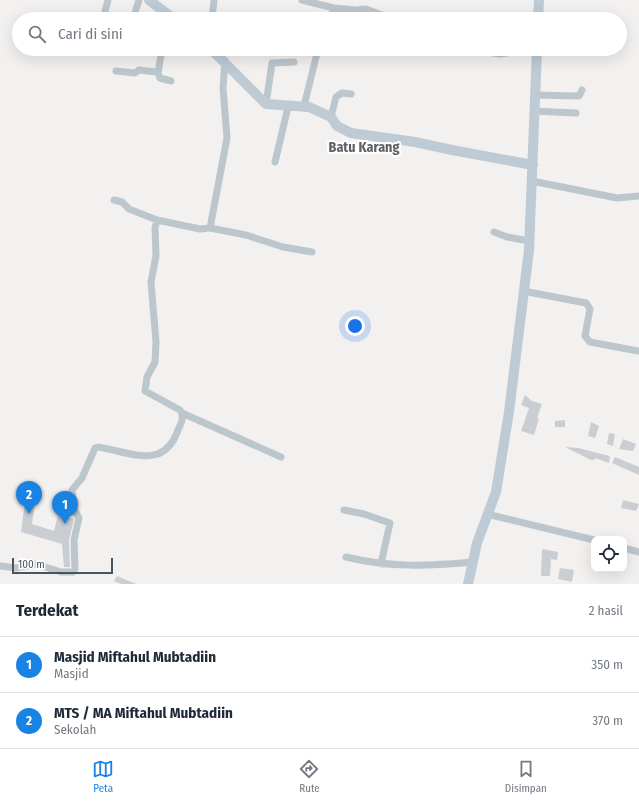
<!DOCTYPE html>
<html lang="id">
<style>
body{margin:0;font-family:"Fira Sans Condensed",sans-serif;background:#f2f2f3;color:#1f2937}
.controls{position:absolute;right:12px;bottom:12px;display:grid;overflow:hidden;border-radius:8px;box-shadow:0 4px 16px #0002}
.controls button{width:36px;height:36px;display:grid;place-items:center;padding:0;border:0;border-bottom:1px solid #e0e1e3;background:#fff;color:#1f2937;font:20px sans-serif}
.scale{position:absolute;left:12px;bottom:10px;width:101px;box-sizing:border-box;padding-left:4px;border:2px solid #48555e;border-top:0;font-size:11px;line-height:14px;white-space:nowrap;color:#48555e;-webkit-text-stroke:3px #fff;paint-order:stroke}
.you{position:absolute;left:355px;top:326px;width:14px;height:14px;margin:-10px;border:3px solid #fff;border-radius:50%;background:#1a73e8;box-shadow:0 0 0 6px #1a73e833}
.badge{display:grid;place-items:center;width:26px;height:26px;border-radius:50%;background:#1983e4;color:#fff;font-size:13px;font-weight:700}
.pin{position:absolute;translate:-50% -33px;filter:drop-shadow(0 1px 2px #0008)}
.pin::after{content:'';position:absolute;top:21px;width:14px;height:12px;background:inherit;clip-path:polygon(0 0,100% 0,50% 100%)}
.list{margin:0;padding:0;list-style:none}
h2{display:flex;justify-content:space-between;align-items:center;height:52px;margin:0;padding:0 16px;font-size:17px}
h2 small{font-size:13px;font-weight:400;color:#747a83}
.list li{display:grid;grid-template-columns:26px 1fr auto;gap:12px;align-items:center;box-sizing:border-box;height:56px;padding:0 16px;border-top:1px solid #e0e1e3}
.list b{display:block;font-size:15px;white-space:nowrap}
.list p{margin:0;font-size:13px;white-space:nowrap;color:#747a83}
.list em{font-size:13px;font-style:normal;color:#747a83}
.icon{flex:none;width:22px;height:22px;fill:none;stroke:currentColor;stroke-width:2;stroke-linecap:round;stroke-linejoin:round}
.map{position:relative;flex:none;width:639px;height:584px;overflow:hidden}
.search{position:absolute;background:#fff;box-shadow:0 4px 16px #0002;left:12px;right:12px;top:12px;height:44px;display:flex;align-items:center;gap:10px;box-sizing:border-box;padding:0 14px;border-radius:22px;color:#747a83;font-size:15px}
.sheet{height:164px;background:#fff}
nav{display:flex;justify-content:space-around;align-items:center;box-sizing:border-box;height:56px;border-top:1px solid #e0e1e3;background:#fff;font-size:11px;color:#747a83}
nav a{display:grid;justify-items:center;gap:2px}
nav .on{color:#1983e4}
.map>svg:first-child{display:block}
.building{fill:#caced3}
.lines{fill:none;stroke-linecap:round;stroke-linejoin:round}
.street{stroke:#bcc6cd;stroke-width:7}
.secondary{stroke:#becad4;stroke-width:10}
.labels{text-anchor:middle;stroke-width:4;stroke-linejoin:round;paint-order:stroke}
.quarter-label{font-size:14px;font-weight:bold;fill:#5d6165;stroke:#fff}
</style>
<div class="map">
<svg width="639" height="584" viewBox="0 0 639 584">
<rect width="100%" height="100%" fill="#f3f0f0"/>
<path class="building" d="M 525,395 L 532,401 L 542,404 L 537,418 L 539,418 L 534,435 L 521,431 L 529,408 L 521,405 Z
M 565,420 L 565,427 L 555,427 L 555,421 Z
M 591,422 L 599,426 L 595,438 L 588,436 Z
M 609,433 L 615,434 L 613,446 L 607,444 Z
M 623,439 L 636,444 L 633,451 L 619,449 Z
M 565,447 L 578,448 L 610,456 L 609,463 L 595,458 L 594,460 L 591,460 Z
M 615,457 L 639,467 L 639,475 L 612,463 Z
M 623,500 L 639,504 L 636,511 L 621,508 Z
M 25,501 L 35,503 L 32,524 L 54,531 L 58,515 L 74,519 L 69,540 L 70,567 L 64,567 L 62,544 L 21,532 Z
M 542,549 L 558,552 L 557,560 L 551,559 L 550,576 L 541,576 Z
M 560,568 L 574,570 L 572,582 L 558,579 Z
M 117,576 L 136,584 L 121,584 L 114,581 Z"/>
<g class="lines">
<path class="street" d="M 302,0 L 334,8
M 103,19 L 108,0
M 133,19 L 139,0
M 212,19 L 214,0
M 330,19 L 334,8 L 356,10 L 366,9 L 392,19
M 469,49 L 500,54 L 533,49
M 116,71 L 135,73 L 139,70 L 156,72 L 158,73 L 160,78 L 171,81
M 158,73 L 162,49
M 535,95 L 574,96 L 579,96 L 582,90
M 266,104 L 272,63 L 294,62
M 304,106 L 318,49
M 534,111 L 576,113
M 331,117 L 336,97 L 342,93 L 351,94
M 275,162 L 288,107
M 532,181 L 617,198 L 639,196
M 114,200 L 122,202 L 129,209 L 157,220
M 210,228 L 246,235 L 283,247 L 312,252
M 494,232 L 507,237 L 529,241
M 523,291 L 586,303 L 590,309 L 585,336 L 590,342 L 638,351
M 182,413 L 281,457
M 344,510 L 364,514 L 390,523 L 382,559 L 383,564
M 487,514 L 594,540
M 624,548 L 639,552
M 346,557 C 391,568 427,566 473,562
M 0,566 L 16,568 L 36,564 L 61,572 L 73,572 L 75,569 L 74,540 L 79,518 L 74,509 L 72,490 L 82,478 L 95,448 L 98,447 C 130,452 164,471 178,430 C 181,423 185,417 180,410 L 145,391 L 147,377 L 155,362 L 156,342 L 151,282 L 156,256 L 155,228 L 157,220 L 200,229 L 210,228 L 227,138 L 223,88 L 225,61"/>
<path class="secondary" d="M 149,0 L 174,19
M 538,19 L 539,0
M 211,49 L 266,104 L 309,107 L 331,117 L 337,126 L 351,133 L 415,142 L 452,150 L 533,165
M 468,584 L 477,543 L 496,492 L 509,412 L 529,250 L 537,49"/>
</g>
<g class="labels">
<g class="quarter-label">
<text x="364" y="152">Batu Karang</text>
</g>
</g>
</svg>
<div class="controls">
<button><svg class="icon" aria-label="locate" viewBox="0 0 24 24"><circle cx="12" cy="12" r="6"/><path d="M12 2v4M12 18v4M2 12h4M18 12h4"/></svg></button>
</div>
<div class="scale">100 m</div>
<div class="you"></div>
<div class="pin badge" style="left:65px;top:524px">1</div>
<div class="pin badge" style="left:29px;top:514px">2</div>
<div class="search"><svg class="icon" aria-label="search" viewBox="0 0 24 24"><circle cx="10" cy="10" r="6"/><path d="M15 15l6 6"/></svg>Cari di sini</div>
</div>
<section class="sheet">
<h2>Terdekat<small>2 hasil</small></h2>
<ul class="list">
<li><span class="badge">1</span><div><b>Masjid Miftahul Mubtadiin</b><p>Masjid</p></div><em>350 m</em></li>
<li><span class="badge">2</span><div><b>MTS / MA Miftahul Mubtadiin</b><p>Sekolah</p></div><em>370 m</em></li>
</ul>
</section>
<nav>
<a class="on"><svg class="icon" aria-label="map" viewBox="0 0 24 24"><path d="M3 6l6-2 6 2 6-2v14l-6 2-6-2-6 2zM9 4v14M15 6v14"/></svg>Peta</a>
<a><svg class="icon" aria-label="directions" viewBox="0 0 24 24"><path d="M12 3l9 9-9 9-9-9zM9 14v-3h6M13 9l2 2-2 2"/></svg>Rute</a>
<a><svg class="icon" aria-label="saved" viewBox="0 0 24 24"><path d="M7 4h10v16l-5-4-5 4z"/></svg>Disimpan</a>
</nav>
